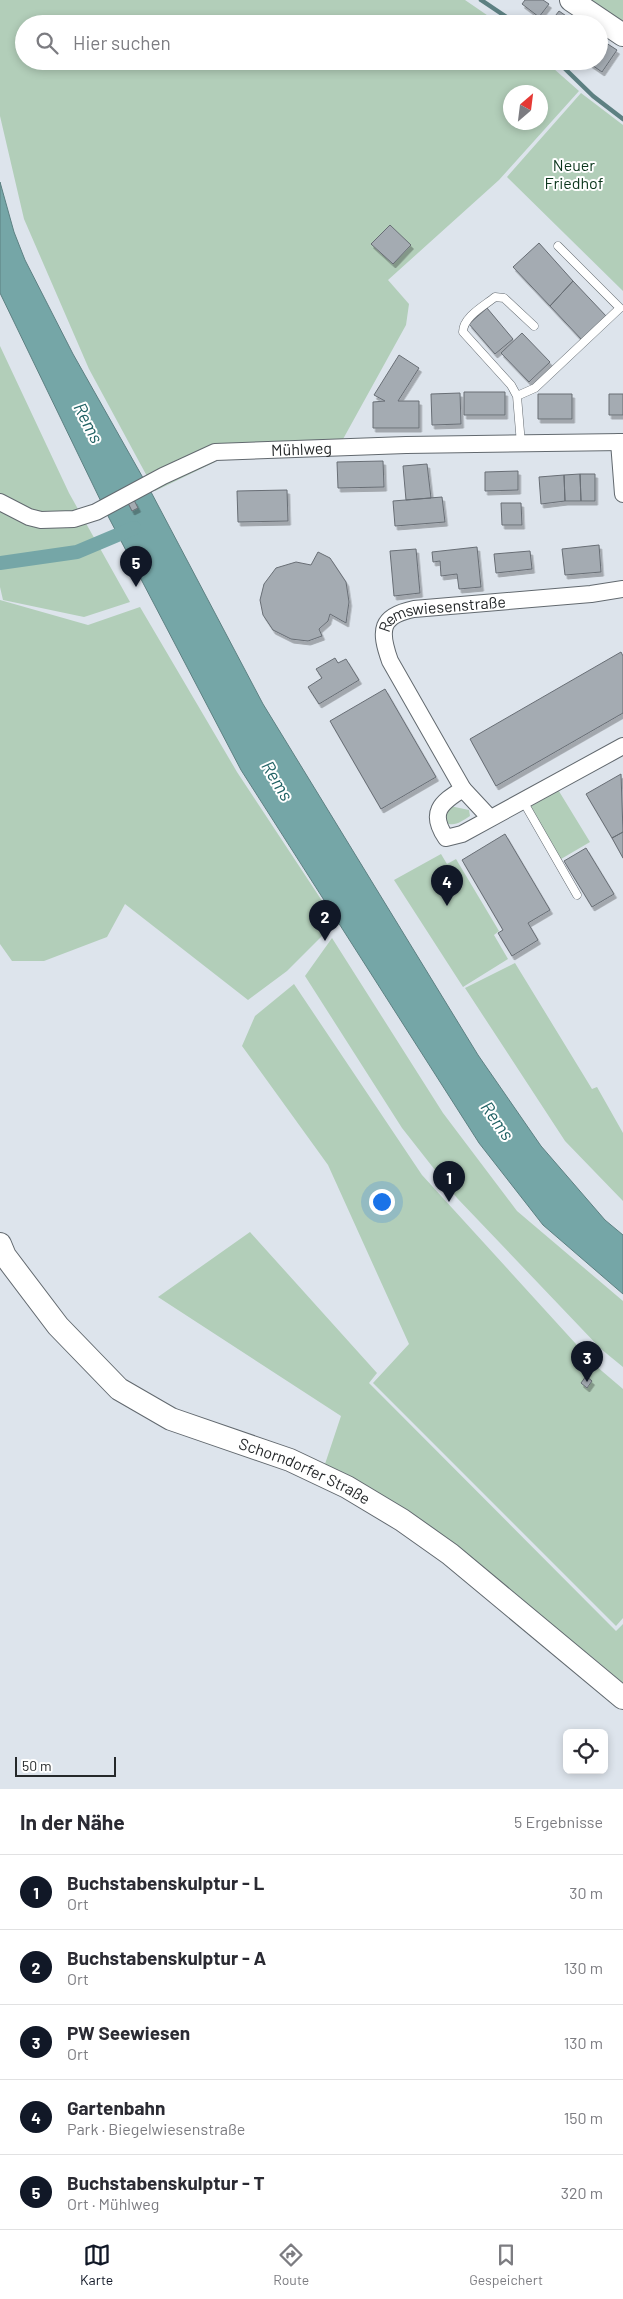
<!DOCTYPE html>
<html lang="de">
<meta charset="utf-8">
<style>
body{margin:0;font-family:Barlow,sans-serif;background:#f7f7f7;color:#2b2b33}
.controls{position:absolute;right:15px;bottom:15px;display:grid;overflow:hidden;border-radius:8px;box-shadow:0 2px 8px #0003}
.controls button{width:45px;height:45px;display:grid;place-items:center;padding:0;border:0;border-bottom:1px solid #e1e1e2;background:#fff;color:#2b2b33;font:25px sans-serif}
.compass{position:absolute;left:503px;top:85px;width:45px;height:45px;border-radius:50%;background:#fff;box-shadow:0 2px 8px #0003;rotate:28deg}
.scale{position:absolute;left:15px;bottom:12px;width:101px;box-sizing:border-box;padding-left:5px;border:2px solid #25282a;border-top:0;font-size:14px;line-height:18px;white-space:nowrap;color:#25282a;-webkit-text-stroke:4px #fff;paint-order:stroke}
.you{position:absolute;left:381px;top:1201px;width:18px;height:18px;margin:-12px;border:4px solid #fff;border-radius:50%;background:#1a73e8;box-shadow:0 0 0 8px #1a73e833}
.badge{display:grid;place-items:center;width:32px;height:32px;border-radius:50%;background:#111827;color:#fff;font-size:16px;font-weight:700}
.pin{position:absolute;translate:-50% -41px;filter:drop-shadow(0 1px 2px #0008)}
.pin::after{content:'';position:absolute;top:26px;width:18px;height:15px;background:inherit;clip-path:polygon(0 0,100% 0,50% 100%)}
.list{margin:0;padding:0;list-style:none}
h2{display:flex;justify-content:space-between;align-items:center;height:65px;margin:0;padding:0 20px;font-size:21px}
h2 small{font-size:16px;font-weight:400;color:#7c7c81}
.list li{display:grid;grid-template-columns:32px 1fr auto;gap:15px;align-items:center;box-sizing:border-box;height:75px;padding:0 20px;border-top:1px solid #e1e1e2}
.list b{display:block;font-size:19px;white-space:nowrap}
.list p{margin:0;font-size:16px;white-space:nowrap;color:#7c7c81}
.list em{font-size:16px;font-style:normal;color:#7c7c81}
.icon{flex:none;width:28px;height:28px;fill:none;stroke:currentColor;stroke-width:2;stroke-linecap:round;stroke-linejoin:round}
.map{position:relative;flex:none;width:623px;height:1789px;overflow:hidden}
.search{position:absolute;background:#fff;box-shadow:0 2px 8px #0003;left:15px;right:15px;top:15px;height:55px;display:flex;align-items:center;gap:12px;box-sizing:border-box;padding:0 18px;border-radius:28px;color:#7c7c81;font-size:19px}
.sheet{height:440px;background:#fff}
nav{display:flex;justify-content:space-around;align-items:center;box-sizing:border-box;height:70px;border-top:1px solid #e1e1e2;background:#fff;font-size:14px;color:#7c7c81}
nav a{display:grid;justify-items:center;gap:2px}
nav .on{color:#111827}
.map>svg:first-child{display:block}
.green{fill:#b2ceb9;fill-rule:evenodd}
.water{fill:#75a6a7;stroke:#5d8082}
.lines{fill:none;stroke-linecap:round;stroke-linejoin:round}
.stream{stroke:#5d8082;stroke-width:4.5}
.canal{stroke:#75a6a7;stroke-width:14}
.building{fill:#a4abb2;stroke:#686e75;filter:url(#shadow)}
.lane-casing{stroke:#62696f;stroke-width:9}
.street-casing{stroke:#62696f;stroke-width:18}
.secondary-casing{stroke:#62696f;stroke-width:24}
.lane{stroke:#fff;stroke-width:8}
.street{stroke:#fff;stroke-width:16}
.secondary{stroke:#fff;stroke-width:22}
.labels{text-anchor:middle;stroke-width:4;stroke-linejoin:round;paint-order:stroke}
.park-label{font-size:16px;fill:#0a351b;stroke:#fff}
.street-label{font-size:16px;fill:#25282a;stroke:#fff}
.water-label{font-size:18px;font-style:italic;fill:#206264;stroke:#fff}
</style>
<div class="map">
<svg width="623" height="1789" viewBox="0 0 623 1789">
<defs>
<filter id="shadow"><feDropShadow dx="2.5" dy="4" stdDeviation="0" flood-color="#0004"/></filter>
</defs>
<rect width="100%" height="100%" fill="#dde4ec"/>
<path class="green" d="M 0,0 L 465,0 L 500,24 L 24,24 L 24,61 L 545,61 L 579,91 L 499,180 L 388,280 L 409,304 L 406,325 L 337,450 L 215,457 L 215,462 L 155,491 L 89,369 L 24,219 L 0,116 ZM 510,92 L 540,92 L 540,122 L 510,122 Z
M 591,0 L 623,0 L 623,22 Z
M 581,93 L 623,125 L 623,291 L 507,177 Z
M 0,346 L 69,493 L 130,602 L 84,617 L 3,600 L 0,587 Z
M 0,600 L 88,625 L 140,607 L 237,772 L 336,922 L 287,971 L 248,1000 L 125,904 L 107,937 L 44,961 L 12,961 L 0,944 Z
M 557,788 L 590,842 L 561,859 L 529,804 Z
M 450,806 L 469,810 L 470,816 C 462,821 455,827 446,823 L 443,812 Z
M 441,854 L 447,864 L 456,859 L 499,931 L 494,935 L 508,959 L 463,987 L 394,880 Z
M 332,938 L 443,1113 L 517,1211 L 623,1301 L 623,1367 L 601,1349 L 457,1198 L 402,1128 L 305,976 Z
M 515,963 L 592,1089 L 597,1087 L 623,1133 L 623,1201 L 565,1141 L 465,988 Z
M 294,984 L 422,1175 L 596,1366 L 623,1389 L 623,1618 L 616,1626 L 373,1383 L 409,1344 L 328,1165 L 242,1046 L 255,1016 Z
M 250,1232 L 377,1373 L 369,1383 L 616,1631 L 623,1624 L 623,1683 L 591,1656 L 324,1467 L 341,1416 L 158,1297 Z"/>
<path class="water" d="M 0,182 L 14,232 L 25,260 L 73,354 L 151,492 L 263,704 L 478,1055 L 541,1146 L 605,1220 L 623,1235 L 623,1294 L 543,1225 L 479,1143 L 241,770 L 109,518 L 0,293 Z"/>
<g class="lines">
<path class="stream" d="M 481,0 L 517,24
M 557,61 L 593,96 L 623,119"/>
<path class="canal" d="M 0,563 L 77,552 L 134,528"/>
</g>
<path class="building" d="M 525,0 L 543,0 L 549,4 L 539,17 L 522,4 Z
M 559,11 L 575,22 L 574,24 L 549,24 Z
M 600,39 L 617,50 L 602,72 L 586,61 L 599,61 Z
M 390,225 L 411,245 L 393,264 L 371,244 Z
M 539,243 L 573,281 L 550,306 L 513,267 Z
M 573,281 L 607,317 L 582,340 L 550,306 Z
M 487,308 L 513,339 L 495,354 L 469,324 Z
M 522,333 L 550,362 L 529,382 L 501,353 Z
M 399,355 L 419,368 L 398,401 L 419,401 L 419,428 L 373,428 L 373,402 L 385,401 L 374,395 Z
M 464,392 L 505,392 L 505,415 L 464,415 Z
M 460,393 L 461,424 L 432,425 L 431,394 Z
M 538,394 L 572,394 L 572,419 L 538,419 Z
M 609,394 L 623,394 L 623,415 L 609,415 Z
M 383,461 L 384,487 L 338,488 L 337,462 Z
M 427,464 L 431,498 L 406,500 L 403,466 Z
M 518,471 L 518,490 L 485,491 L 485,472 Z
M 580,474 L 581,501 L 565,501 L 564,475 Z
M 580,474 L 595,474 L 595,501 L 581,501 Z
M 564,475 L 565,501 L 541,504 L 539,477 Z
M 287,490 L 288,521 L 238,522 L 237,491 Z
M 442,497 L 445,522 L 395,526 L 393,501 Z
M 134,500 L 138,508 L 132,511 L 128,503 Z
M 501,503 L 521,503 L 522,525 L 502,525 Z
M 599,545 L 601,572 L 565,575 L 562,549 Z
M 477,547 L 481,587 L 459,589 L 457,574 L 441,576 L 440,561 L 433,562 L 432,552 Z
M 416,549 L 420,593 L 394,596 L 390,551 Z
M 530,551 L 532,569 L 496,573 L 494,554 Z
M 318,552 L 330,558 L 346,582 L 349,602 L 346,623 L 330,614 L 328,621 L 319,629 L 322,636 L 308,641 L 291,639 L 273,630 L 263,615 L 260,600 L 264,584 L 276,568 L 296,562 L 311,565 Z
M 621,652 L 623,656 L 623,713 L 496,786 L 470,739 Z
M 335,658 L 338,663 L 346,659 L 359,680 L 319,704 L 308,687 L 322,678 L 316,669 Z
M 385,689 L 436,777 L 381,809 L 330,721 Z
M 621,774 L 623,832 L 612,838 L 586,794 Z
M 623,832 L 623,858 L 612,838 Z
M 505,834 L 550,910 L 528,923 L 538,940 L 512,956 L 498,933 L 503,930 L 462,860 Z
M 586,848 L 614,894 L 592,907 L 564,861 Z
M 586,1376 L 592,1381 L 587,1388 L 581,1383 Z"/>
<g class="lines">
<g class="lane-casing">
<path id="lane" d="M 517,396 L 535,388 L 620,308 L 558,246
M 521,444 L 517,396 L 511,385 L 463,332 C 463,317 484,306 495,297 L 504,298 L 534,326
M 523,801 L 577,895"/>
</g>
<g class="street-casing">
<g id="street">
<path d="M 619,442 L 623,494"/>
<path id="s1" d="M 0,502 L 29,517 L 41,520 L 74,519 L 96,512 L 163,476 L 215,452 L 406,445 L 623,442"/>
<path id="s2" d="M 463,789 L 390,661 C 379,630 380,616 414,609 L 591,594 L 623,589"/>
<path d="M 490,818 L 463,789 C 440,803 429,813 446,838 L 462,834 L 623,746"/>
</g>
</g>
<g class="secondary-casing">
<g id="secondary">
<path d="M 571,0 L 623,35"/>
<path id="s3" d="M 0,1244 L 5,1256 L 58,1326 L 119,1389 L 171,1419 L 290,1460 L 347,1487 L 402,1520 L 450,1554 L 623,1698"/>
</g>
</g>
<use href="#lane" class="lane"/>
<use href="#street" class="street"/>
<use href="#secondary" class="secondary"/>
</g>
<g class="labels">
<g class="park-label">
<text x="574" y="171">Neuer<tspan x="574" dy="18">Friedhof</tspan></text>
</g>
<g class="street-label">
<text dy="6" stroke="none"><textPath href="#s1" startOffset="321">Mühlweg</textPath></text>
<text dy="6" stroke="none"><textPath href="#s2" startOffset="244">Remswiesenstraße</textPath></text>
<text dy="6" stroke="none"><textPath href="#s3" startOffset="392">Schorndorfer Straße</textPath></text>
</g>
<g class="water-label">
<text transform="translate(88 423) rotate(63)" y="6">Rems</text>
<text transform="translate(277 781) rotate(59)" y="6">Rems</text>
<text transform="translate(497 1121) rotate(55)" y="6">Rems</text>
</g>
</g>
</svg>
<div class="controls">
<button><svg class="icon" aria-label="locate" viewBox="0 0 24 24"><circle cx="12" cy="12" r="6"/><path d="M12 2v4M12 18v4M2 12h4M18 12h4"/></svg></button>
</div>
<svg class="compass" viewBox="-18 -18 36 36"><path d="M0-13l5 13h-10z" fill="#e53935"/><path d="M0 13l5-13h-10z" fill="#7c7c81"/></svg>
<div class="scale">50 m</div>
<div class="you"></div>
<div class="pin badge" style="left:449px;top:1202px">1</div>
<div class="pin badge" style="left:325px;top:941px">2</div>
<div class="pin badge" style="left:587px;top:1382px">3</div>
<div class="pin badge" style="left:447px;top:906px">4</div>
<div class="pin badge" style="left:136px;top:587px">5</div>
<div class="search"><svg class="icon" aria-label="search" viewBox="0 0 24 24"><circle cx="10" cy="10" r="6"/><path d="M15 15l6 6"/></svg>Hier suchen</div>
</div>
<section class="sheet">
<h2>In der Nähe<small>5 Ergebnisse</small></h2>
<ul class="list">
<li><span class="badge">1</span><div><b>Buchstabenskulptur - L</b><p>Ort</p></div><em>30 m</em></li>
<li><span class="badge">2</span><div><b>Buchstabenskulptur - A</b><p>Ort</p></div><em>130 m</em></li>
<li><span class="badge">3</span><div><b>PW Seewiesen</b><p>Ort</p></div><em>130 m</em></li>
<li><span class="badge">4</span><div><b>Gartenbahn</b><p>Park · Biegelwiesenstraße</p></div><em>150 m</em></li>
<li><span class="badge">5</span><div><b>Buchstabenskulptur - T</b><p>Ort · Mühlweg</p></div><em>320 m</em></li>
</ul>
</section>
<nav>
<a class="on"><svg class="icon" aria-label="map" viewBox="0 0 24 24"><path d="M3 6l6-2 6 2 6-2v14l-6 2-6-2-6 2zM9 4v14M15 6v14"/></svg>Karte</a>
<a><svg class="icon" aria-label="directions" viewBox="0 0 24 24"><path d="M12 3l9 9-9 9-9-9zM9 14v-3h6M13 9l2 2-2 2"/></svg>Route</a>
<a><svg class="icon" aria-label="saved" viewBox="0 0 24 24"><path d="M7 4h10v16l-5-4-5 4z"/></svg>Gespeichert</a>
</nav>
